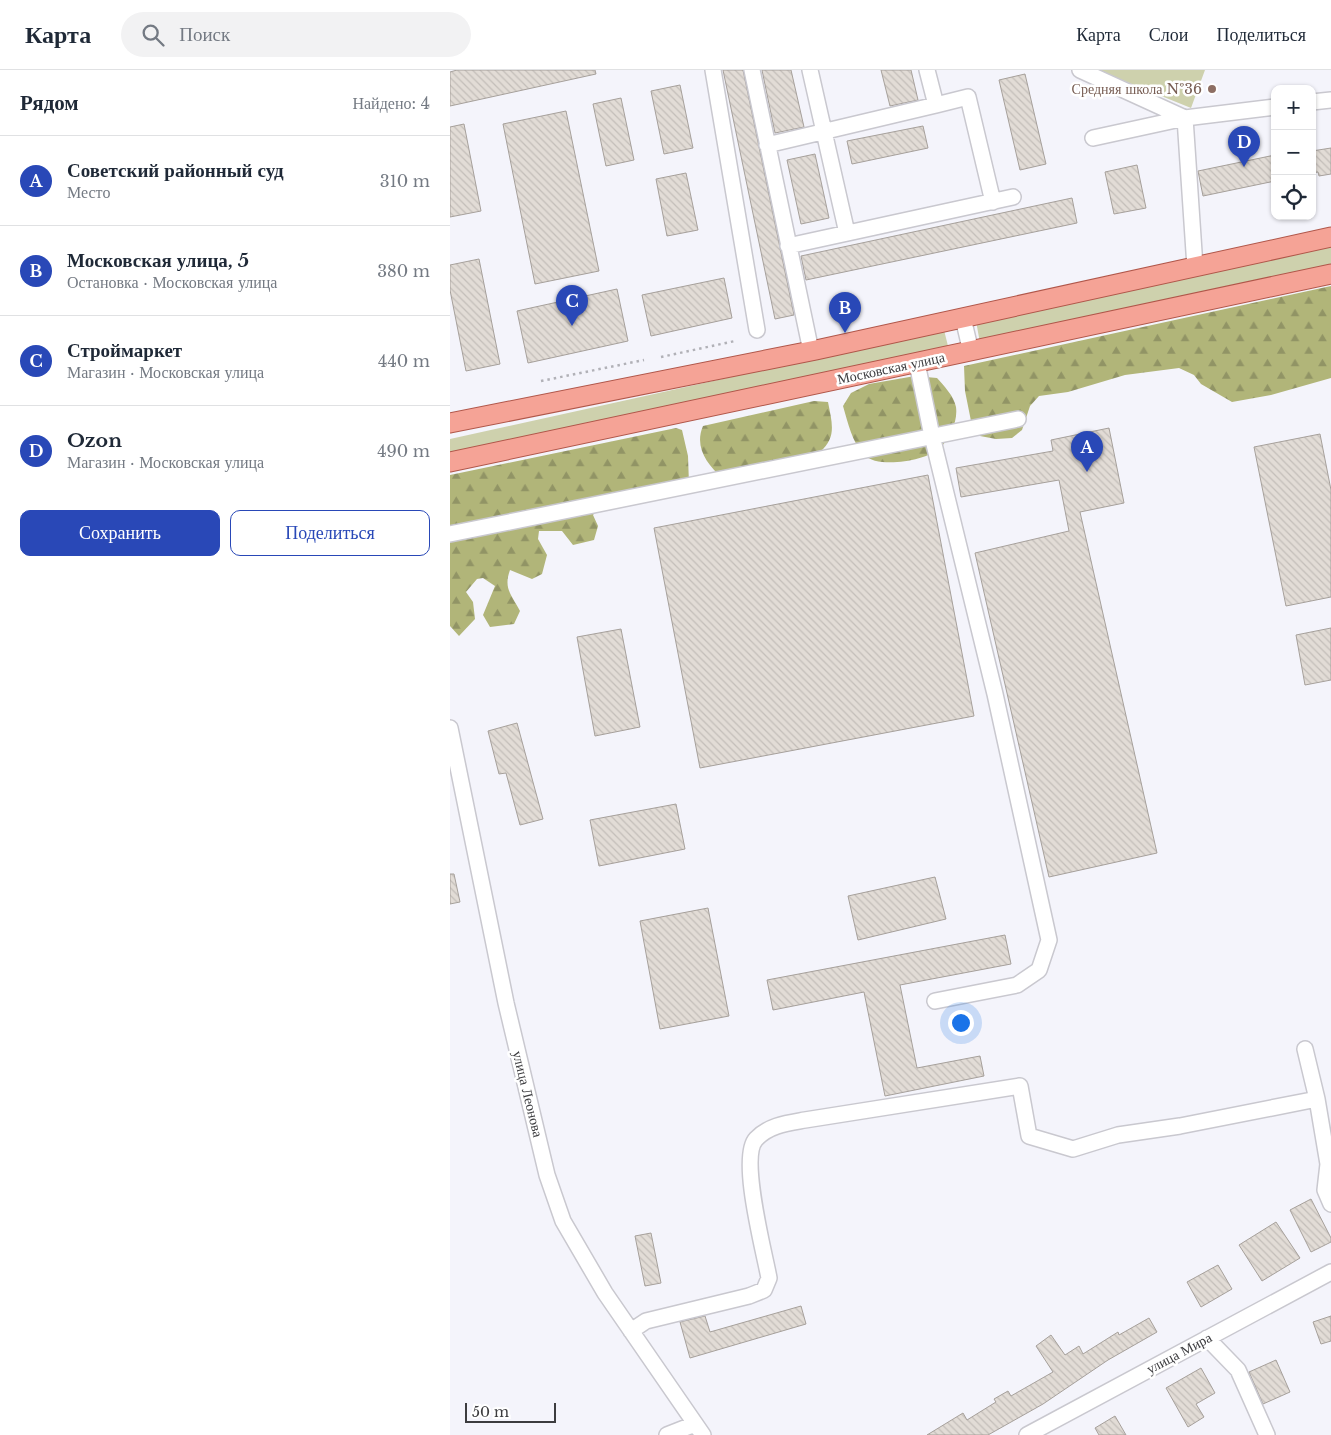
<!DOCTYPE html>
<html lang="ru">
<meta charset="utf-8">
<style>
body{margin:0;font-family:"Libre Baskerville",serif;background:#f2f2f3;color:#1f2937}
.controls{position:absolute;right:15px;top:15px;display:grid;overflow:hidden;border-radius:10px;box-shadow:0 1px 4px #0004}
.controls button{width:45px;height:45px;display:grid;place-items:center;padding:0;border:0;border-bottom:1px solid #e0e1e3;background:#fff;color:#1f2937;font:25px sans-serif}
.scale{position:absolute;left:15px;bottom:12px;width:91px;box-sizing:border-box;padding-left:5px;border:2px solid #3c3c3f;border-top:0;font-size:14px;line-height:18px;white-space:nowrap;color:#3c3c3f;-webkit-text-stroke:4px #fff;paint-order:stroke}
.you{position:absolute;left:510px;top:952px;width:18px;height:18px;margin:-12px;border:4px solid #fff;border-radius:50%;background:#1a73e8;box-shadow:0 0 0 8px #1a73e833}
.badge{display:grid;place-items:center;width:32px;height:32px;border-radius:50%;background:#2948b7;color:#fff;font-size:16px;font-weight:700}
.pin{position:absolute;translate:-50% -41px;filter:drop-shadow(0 1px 2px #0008)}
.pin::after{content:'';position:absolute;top:26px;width:18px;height:15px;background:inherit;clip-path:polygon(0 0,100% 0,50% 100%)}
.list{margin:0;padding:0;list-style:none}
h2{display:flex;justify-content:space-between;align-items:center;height:65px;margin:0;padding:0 20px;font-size:21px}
h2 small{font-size:16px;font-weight:400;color:#747a83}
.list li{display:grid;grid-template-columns:32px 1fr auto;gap:15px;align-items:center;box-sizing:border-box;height:90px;padding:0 20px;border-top:1px solid #e0e1e3}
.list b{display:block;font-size:19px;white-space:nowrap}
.list p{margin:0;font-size:16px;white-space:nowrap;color:#747a83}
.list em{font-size:16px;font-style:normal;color:#747a83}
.actions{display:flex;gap:10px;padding:15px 20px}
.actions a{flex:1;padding:11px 0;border:1px solid #2948b7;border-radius:10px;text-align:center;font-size:18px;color:#2948b7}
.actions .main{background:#2948b7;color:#fff}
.icon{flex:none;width:28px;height:28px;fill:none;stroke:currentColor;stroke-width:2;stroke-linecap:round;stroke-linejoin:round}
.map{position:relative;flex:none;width:881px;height:1365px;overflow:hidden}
header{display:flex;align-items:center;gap:30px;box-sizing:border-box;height:70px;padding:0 25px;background:#fff;border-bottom:1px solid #e0e1e3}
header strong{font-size:24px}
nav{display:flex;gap:28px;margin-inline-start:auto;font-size:18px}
.search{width:350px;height:45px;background:#f2f2f3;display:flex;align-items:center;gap:12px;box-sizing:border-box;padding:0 18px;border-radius:28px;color:#747a83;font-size:19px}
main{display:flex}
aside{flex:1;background:#fff}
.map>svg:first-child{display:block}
.grass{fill:#ced1ad}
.forest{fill:url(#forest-firs)}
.building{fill:url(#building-back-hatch);stroke:#a6a09b}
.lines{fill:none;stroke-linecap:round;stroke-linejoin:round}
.minor-casing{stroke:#c9c8cf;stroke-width:18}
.major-casing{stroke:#b0574a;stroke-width:21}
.path{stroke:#b1b1b7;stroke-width:2.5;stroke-dasharray:2.5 4;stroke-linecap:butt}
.minor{stroke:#fff;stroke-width:15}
.major{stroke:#f5a396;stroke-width:19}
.education-dot{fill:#8d6e63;stroke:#fff;stroke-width:2}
.labels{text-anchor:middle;stroke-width:5;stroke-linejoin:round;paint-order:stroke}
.education-label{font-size:14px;fill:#785e54;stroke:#fff;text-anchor:end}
.street-label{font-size:14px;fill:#3c3c3f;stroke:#fff}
</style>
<header>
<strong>Карта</strong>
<div class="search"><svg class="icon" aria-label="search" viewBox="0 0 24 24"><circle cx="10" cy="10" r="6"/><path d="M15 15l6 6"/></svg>Поиск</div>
<nav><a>Карта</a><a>Слои</a><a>Поделиться</a></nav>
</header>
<main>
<aside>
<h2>Рядом<small>Найдено: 4</small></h2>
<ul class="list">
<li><span class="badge">A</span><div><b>Советский районный суд</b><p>Место</p></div><em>310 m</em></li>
<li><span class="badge">B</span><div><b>Московская улица, 5</b><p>Остановка · Московская улица</p></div><em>380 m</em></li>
<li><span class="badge">C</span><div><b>Строймаркет</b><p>Магазин · Московская улица</p></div><em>440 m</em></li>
<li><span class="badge">D</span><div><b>Ozon</b><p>Магазин · Московская улица</p></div><em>490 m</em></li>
</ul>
<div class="actions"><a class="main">Сохранить</a><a>Поделиться</a></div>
</aside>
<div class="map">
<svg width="881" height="1365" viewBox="0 0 881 1365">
<defs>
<pattern id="forest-firs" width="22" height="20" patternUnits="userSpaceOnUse" patternTransform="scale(1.25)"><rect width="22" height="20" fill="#b1b579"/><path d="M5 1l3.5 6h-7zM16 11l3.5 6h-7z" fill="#919465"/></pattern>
<pattern id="building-back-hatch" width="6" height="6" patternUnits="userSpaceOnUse" patternTransform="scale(1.25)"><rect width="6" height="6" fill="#e2dcd6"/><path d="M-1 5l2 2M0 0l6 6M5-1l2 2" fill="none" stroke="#c3beb9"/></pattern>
</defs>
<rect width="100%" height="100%" fill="#f4f4fb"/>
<path class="grass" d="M 647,0 L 755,0 L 741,38 Z
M 881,175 L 881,198 L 530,273 L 526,251 Z
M 494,260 L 498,276 L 0,384 L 0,369 Z"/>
<path class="forest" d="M 881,216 L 881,308 L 821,325 L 782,332 L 751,314 L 744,305 L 729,298 L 675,305 L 618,322 L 589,326 L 580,336 L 572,360 L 562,368 L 546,369 L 530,366 L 522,356 L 515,321 L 514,296 Z
M 465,306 L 487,308 C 494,316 504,326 506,337 C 508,351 500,368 490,378 C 476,391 428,399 414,385 C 402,372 398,353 393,336 L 401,323 L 419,314 Z
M 364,331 L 378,332 C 382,353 387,367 370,382 L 272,408 C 257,394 244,377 253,356 Z
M 226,358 L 232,360 L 238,386 L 239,414 L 147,440 L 143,445 L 148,456 L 144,470 L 123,475 L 112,461 L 89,461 L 88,469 L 97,485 L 92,504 L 82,509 L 60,500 C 53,519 62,525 70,541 L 64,554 L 40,557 L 33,545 L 45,516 L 33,508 L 27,509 L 16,522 L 23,532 L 25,549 L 9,566 L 0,556 L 0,405 Z"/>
<path class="building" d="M 7,0 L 145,0 L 146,4 L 0,36 L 0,2 Z
M 273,0 L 293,0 L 344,245 L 325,249 Z
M 312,0 L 341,0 L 354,57 L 325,63 Z
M 431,0 L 461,0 L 468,30 L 440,36 Z
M 575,4 L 596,94 L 570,100 L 549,10 Z
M 230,15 L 243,78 L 214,84 L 201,21 Z
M 171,28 L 184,90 L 156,96 L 143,34 Z
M 116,41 L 149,201 L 85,214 L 53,54 Z
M 14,54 L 31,141 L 0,147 L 0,57 Z
M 473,56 L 478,78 L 402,94 L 397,71 Z
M 881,78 L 881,104 L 869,106 L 868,102 L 862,103 L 862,81 Z
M 365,84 L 379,148 L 351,154 L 337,90 Z
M 825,85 L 825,111 L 753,126 L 748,101 Z
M 687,95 L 696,138 L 664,144 L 655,102 Z
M 236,103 L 248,160 L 217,166 L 206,109 Z
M 622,128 L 627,153 L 356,210 L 351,186 Z
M 29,189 L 50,294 L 16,301 L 0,220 L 0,195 Z
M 274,208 L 282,248 L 201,266 L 192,225 Z
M 167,219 L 178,271 L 78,293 L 67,241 Z
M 659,358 L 674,433 L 630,442 L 707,783 L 599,807 L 525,483 L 619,461 L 609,410 L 511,427 L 506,398 L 603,381 L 601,370 Z
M 870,364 L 881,420 L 881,527 L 836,536 L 804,377 Z
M 478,405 L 524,646 L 250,698 L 204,458 Z
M 881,558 L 881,610 L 855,615 L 846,565 Z
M 171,559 L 190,657 L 145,666 L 127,567 Z
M 67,653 L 93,749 L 70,755 L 56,703 L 49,704 L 38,661 Z
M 226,734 L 235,779 L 149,796 L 140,750 Z
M 0,804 L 4,804 L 10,832 L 0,834 Z
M 485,807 L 496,849 L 408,870 L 398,826 Z
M 258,838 L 279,946 L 210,959 L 190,851 Z
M 555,865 L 561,894 L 450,915 L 467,998 L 530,986 L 534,1006 L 435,1026 L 414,922 L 323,940 L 317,910 Z
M 861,1129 L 881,1168 L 881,1172 L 861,1182 L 840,1140 Z
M 826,1152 L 850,1188 L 812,1211 L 789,1175 Z
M 201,1163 L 211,1213 L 195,1216 L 185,1166 Z
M 768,1195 L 782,1219 L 751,1237 L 737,1212 Z
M 351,1236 L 356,1254 L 240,1288 L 230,1252 L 255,1246 L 260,1262 Z
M 881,1246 L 881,1271 L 871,1274 L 863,1252 Z
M 699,1248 L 707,1262 L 658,1290 L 593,1334 L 538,1365 L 477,1365 L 513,1343 L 517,1350 L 546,1332 L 544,1329 L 558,1321 L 561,1326 L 603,1302 L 586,1276 L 601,1265 L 615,1285 L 629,1276 L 633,1284 L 668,1262 L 669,1265 Z
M 826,1290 L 840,1322 L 813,1334 L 799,1302 Z
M 751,1298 L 765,1323 L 746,1334 L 754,1347 L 738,1357 L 716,1318 Z
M 665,1346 L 676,1365 L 649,1365 L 645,1358 Z"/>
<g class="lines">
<g class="minor-casing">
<path id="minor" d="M 263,0 L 307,260
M 302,0 L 361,281
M 360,0 L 397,163
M 630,0 L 735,48
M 862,32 L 881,30
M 486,35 L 518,27 L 543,132
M 643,68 L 735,48
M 317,75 L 486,35 L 477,0
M 338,176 L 563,127
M 745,197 L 735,48 L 825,37
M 513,248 L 521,282
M 467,293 L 482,366 L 545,624 L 599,870 L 589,900 L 567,915 L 485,931
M 0,464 L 568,349
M 0,658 L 56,933 L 97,1105 L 113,1151 L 155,1223 L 253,1365
M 855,979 L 867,1029
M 181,1261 L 196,1251 L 299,1226 L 314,1220 L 319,1208 C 314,1181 289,1087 306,1069 C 319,1055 338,1053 355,1050 L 570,1016 L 579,1066 L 623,1079 L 668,1065 L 730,1056 L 867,1029 L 878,1094 L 875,1120 L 881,1134
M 757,1268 L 788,1300 L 817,1365
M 217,1365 L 245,1354
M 577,1365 L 881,1202"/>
</g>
<g class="major-casing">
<path id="major" d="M 0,353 L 366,280 L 881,167
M 0,392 L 881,204"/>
</g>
<path class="path" d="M 211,287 L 285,271
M 91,311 L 194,290"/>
<use href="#minor" class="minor"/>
<use href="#major" class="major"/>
</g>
<circle class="education-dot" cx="762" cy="19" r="5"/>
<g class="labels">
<g class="education-label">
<text x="752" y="24">Средняя школа №36</text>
</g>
<g class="street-label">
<text transform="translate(441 298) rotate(-12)" y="5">Московская улица</text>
<text transform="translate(78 1024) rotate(76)" y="5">улица Леонова</text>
<text transform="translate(729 1283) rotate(-28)" y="5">улица Мира</text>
</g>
</g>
</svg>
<div class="controls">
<button>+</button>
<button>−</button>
<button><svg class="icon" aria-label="locate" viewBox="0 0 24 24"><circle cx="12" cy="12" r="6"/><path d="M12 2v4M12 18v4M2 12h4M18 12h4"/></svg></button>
</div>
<div class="scale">50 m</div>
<div class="you"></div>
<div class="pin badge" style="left:637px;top:402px">A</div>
<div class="pin badge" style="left:395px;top:263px">B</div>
<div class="pin badge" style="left:122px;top:256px">C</div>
<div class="pin badge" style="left:794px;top:97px">D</div>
</div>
</main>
